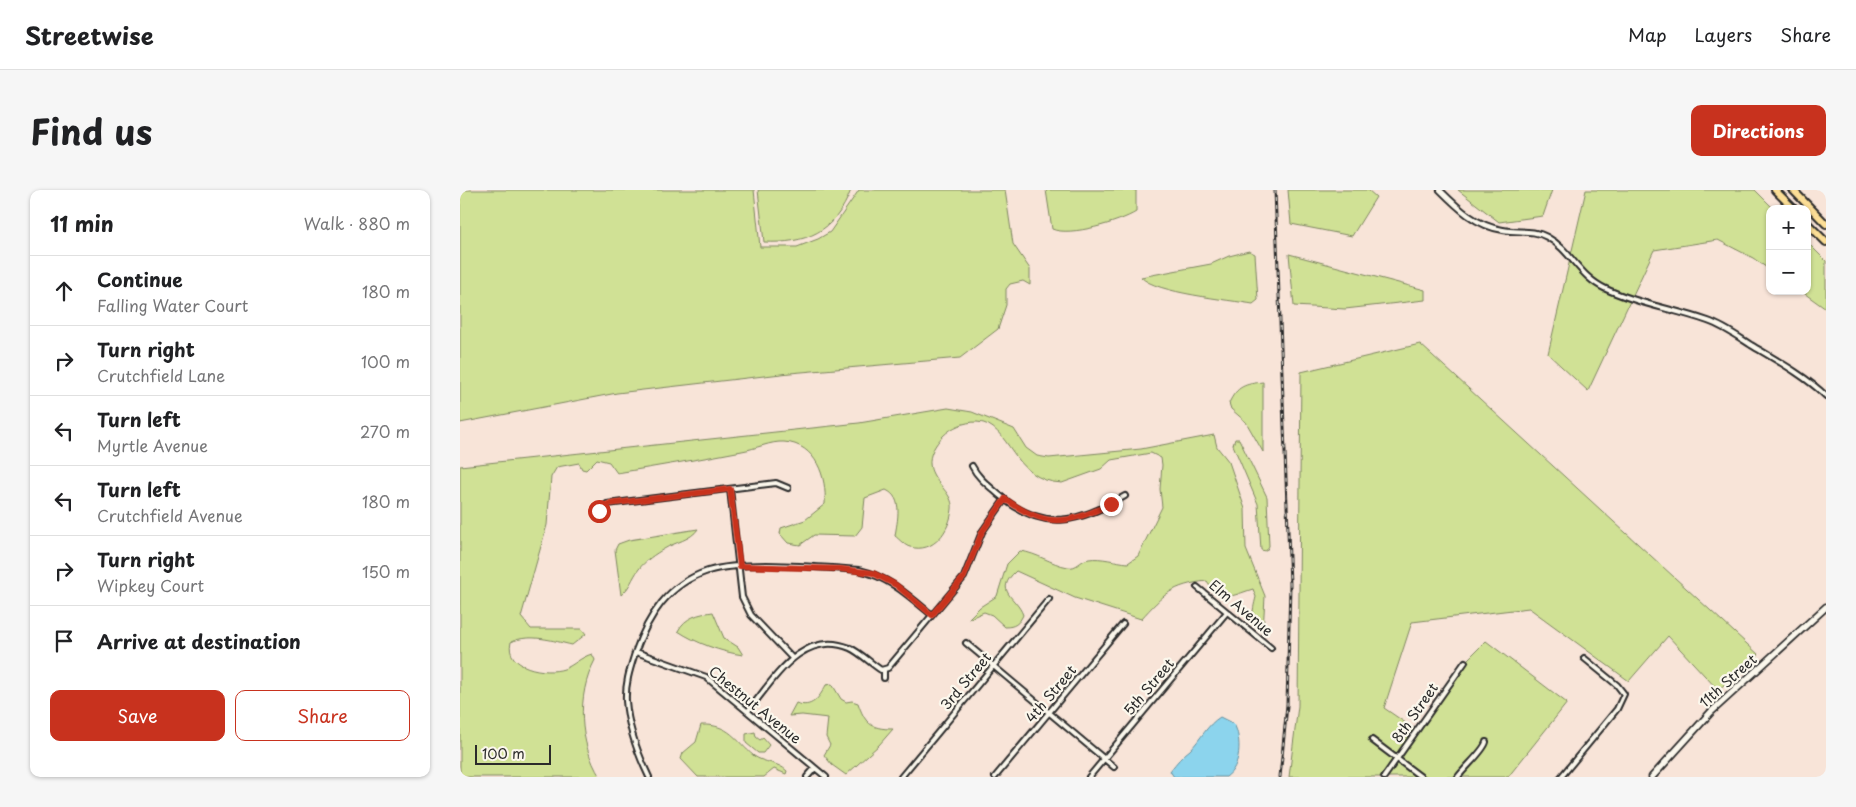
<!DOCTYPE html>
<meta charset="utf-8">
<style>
body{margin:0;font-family:"Playpen Sans",sans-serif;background:#f6f6f6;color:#202124}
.controls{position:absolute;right:15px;top:15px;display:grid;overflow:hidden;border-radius:10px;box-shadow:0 1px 4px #0004}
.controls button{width:45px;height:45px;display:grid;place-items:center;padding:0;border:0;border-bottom:1px solid #e0e0e0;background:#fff;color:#202124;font:25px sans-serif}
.scale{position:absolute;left:15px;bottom:12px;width:76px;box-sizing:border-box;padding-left:5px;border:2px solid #2b2b2b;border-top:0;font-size:14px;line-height:18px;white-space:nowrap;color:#2b2b2b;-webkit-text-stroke:4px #fbf7ec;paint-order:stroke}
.stop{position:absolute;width:15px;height:15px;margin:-11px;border:4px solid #c8321e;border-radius:50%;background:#fff}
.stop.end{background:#c8321e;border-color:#fff;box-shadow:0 1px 5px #0008}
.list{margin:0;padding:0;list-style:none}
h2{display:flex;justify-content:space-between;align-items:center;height:65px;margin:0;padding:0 20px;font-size:21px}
h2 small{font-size:16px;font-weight:400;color:#757577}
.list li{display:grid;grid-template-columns:32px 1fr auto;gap:15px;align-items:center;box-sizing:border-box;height:70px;padding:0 20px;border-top:1px solid #e0e0e0}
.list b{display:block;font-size:19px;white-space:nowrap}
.list p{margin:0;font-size:16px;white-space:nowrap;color:#757577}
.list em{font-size:16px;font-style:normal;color:#757577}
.actions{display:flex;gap:10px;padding:15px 20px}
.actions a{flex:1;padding:11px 0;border:1px solid #c8321e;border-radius:10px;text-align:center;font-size:18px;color:#c8321e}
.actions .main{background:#c8321e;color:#fff}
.icon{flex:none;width:28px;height:28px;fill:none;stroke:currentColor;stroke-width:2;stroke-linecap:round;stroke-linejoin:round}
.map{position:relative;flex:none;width:1366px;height:587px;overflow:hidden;border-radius:10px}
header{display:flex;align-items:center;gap:30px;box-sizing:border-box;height:70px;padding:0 25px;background:#fff;border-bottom:1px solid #e0e0e0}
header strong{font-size:24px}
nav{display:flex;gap:28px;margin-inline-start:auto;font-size:18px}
.intro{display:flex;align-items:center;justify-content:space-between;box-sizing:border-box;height:120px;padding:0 30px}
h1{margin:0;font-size:35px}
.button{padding:12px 22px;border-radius:10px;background:#c8321e;color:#fff;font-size:18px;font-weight:700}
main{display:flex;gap:30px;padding:0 30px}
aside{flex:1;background:#fff;border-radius:10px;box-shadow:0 1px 4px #0004}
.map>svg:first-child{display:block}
.green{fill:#d0e195;stroke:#7e8660}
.water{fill:#8cd4ed;stroke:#65909f}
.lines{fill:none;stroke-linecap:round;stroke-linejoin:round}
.street-casing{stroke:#2b2b2b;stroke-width:8}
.secondary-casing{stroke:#2b2b2b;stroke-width:9}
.primary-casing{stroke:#2b2b2b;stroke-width:10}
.street{stroke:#fbf7ec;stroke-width:4}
.secondary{stroke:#fbf7ec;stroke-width:5.5}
.primary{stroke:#fcde96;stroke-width:6}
.rail-casing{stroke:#2b2b2b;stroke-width:3}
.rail{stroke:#fbf7ec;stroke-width:1;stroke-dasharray:4;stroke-linecap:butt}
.route{stroke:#c8321e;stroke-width:6}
.labels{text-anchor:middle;stroke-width:4.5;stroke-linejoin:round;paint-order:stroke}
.street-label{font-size:14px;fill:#2b2b2b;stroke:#fbf7ec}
</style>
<header>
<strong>Streetwise</strong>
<nav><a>Map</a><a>Layers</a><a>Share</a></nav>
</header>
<div class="intro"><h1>Find us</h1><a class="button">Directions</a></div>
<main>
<aside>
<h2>11 min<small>Walk · 880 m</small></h2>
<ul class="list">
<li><svg class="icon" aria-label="ahead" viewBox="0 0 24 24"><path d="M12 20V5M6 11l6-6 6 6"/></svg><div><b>Continue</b><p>Falling Water Court</p></div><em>180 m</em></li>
<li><svg class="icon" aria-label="right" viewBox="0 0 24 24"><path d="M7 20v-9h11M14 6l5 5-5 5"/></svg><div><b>Turn right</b><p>Crutchfield Lane</p></div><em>100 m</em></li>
<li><svg class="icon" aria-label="left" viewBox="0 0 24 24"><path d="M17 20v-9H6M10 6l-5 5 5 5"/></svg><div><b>Turn left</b><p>Myrtle Avenue</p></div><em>270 m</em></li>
<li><svg class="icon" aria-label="left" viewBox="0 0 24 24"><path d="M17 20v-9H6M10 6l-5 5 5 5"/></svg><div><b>Turn left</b><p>Crutchfield Avenue</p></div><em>180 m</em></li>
<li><svg class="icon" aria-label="right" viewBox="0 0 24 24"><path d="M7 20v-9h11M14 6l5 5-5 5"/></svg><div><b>Turn right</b><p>Wipkey Court</p></div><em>150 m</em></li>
<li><svg class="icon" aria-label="arrive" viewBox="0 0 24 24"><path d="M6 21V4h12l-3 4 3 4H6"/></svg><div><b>Arrive at destination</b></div></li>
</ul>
<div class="actions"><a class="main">Save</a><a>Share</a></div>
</aside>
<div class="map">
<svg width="1366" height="587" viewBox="0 0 1366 587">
<rect width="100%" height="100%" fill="#f8e4d8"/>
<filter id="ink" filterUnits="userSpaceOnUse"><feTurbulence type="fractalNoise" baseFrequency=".02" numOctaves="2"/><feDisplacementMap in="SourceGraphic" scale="10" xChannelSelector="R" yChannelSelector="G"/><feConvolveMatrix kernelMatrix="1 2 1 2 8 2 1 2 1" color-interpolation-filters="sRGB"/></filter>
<g filter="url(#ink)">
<path class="green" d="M 0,0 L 294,0 L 300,57 L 337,57 L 358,49 L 370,42 L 399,0 L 545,0 L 553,54 L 570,79 L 570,95 L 563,91 L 550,94 L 546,99 L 546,115 L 538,139 L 500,168 L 330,183 L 157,203 L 0,233 Z
M 298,0 L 391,0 C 375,42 346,54 304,52 Z
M 586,0 L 676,0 L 676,22 C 660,32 610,47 592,39 Z
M 828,0 L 908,0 L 916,7 L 892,46 L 831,34 Z
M 998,0 L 1092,0 L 1083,26 L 1039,32 Z
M 1126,0 L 1295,0 L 1314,19 L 1310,19 L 1310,80 L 1293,68 L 1258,50 L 1194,60 L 1128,201 L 1088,164 Z
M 1347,52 L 1366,71 L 1366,119 L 1341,101 L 1347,101 Z
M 789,61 L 795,64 L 798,110 L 793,114 C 770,110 695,103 681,87 L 751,74 L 769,66 Z
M 829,64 L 965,100 L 965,110 L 885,119 L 834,116 Z
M 960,154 L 1299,465 L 1258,500 L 1208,446 L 1169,491 L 1069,418 L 952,432 L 924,518 L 956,540 L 1005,472 L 1026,451 L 1107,513 L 1048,587 L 967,587 L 965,585 L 962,587 L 829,587 L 838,516 L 841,182 Z
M 803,192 L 803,262 L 786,232 L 771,219 L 769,213 C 777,196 785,194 803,192 Z
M 488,218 L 512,222 L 554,239 L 566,258 L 577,266 L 589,268 L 681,259 L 754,245 L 757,257 L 769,272 L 785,319 L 786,359 L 805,406 L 803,442 C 790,431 792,423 796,407 L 793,399 C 770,406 762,414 747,391 C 712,395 704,404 681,429 L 615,408 L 556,381 C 533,402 557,407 563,425 C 559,434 554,437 545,437 L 532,425 L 524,422 L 508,429 L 520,417 L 537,406 L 547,374 L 560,361 C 577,363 591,374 608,377 C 617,379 620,370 629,369 C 641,367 656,372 668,373 L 678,366 L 702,317 L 700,299 L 702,275 L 701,268 L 691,263 L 651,270 L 641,279 L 602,293 C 551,291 551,233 517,232 C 504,232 492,237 483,246 C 448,284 495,296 492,319 C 490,340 474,364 450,357 C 445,356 439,349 435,346 C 437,331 444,308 426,300 L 405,308 L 402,337 L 395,346 L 354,345 L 340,355 L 328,353 L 320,344 L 321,338 L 345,330 L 365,314 C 367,287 356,254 324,252 C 311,251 295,259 282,261 C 241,269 199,276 157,283 L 149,272 L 137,269 L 126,280 L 122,279 L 119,273 L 97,277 L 91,287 L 87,335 L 61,427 L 71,439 L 122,439 L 126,444 L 112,455 C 94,451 70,443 51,452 C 44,478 86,485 104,479 C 114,475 121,467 132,464 L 135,470 C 116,506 119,553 140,587 L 0,587 L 0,276 L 399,233 Z
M 775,249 L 779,249 L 807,307 L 809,356 L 806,361 L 801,360 L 798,314 L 773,255 Z
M 238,339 C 231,350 215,352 204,359 C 195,364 185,371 179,379 C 172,388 170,398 161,405 L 155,360 L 158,354 L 169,350 Z
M 253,422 L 264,448 L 278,457 L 283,465 C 261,462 236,453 218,441 C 225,427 239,424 253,422 Z
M 372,494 L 381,509 L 386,512 L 392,511 L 398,513 C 405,533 410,539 433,539 L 419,555 L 386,585 L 372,575 L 364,565 L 370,555 L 366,547 L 368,528 L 342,525 L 329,526 L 336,513 C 352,519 359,508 366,495 Z
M 241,535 C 270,534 275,550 294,566 C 304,573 318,572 327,581 L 326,584 L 314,579 L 304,587 L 238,587 L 221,569 L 223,563 L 236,552 Z
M 295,542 L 296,547 L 300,550 L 303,548 L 309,555 L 303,563 L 298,563 L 286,553 L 286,544 Z"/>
<path class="water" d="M 760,527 L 774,534 C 782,549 781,577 766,587 L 714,587 L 710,581 C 717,572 722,566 730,560 C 741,549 747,535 760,527 Z"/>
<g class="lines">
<g class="street-casing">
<path id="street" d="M 980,0 C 998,18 1016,36 1043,40 C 1058,43 1073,39 1087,47 C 1111,60 1119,87 1146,99 C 1178,114 1214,119 1248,131 C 1263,136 1277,146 1291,155 C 1316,170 1344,185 1366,206
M 512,276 C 518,288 528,295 538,304 C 583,343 618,333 665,306
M 270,299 L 282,407 L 291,425 L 332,468
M 139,321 L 147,314 L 316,293 L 328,298
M 737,397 L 811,458
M 506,453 L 654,577
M 176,462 L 246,487 L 366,587
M 424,488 L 424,480
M 288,521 C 313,491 342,438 390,458 C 401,463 410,473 421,480 L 428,478 L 504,387 L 522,342 L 545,309
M 912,550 L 961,587
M 189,587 C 178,564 168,536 166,511 C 165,494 170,479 175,463 C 188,426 208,394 248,381 C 283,370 360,377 399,380 C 429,387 449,406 472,425
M 347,587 L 355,578
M 441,587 L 589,409
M 535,587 L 663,434
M 629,587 L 767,422
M 924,587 L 1005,472
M 998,587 C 1005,577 1024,561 1026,552
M 1101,587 L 1157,519 L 1164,504 L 1157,495 L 1124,468"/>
</g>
<g class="secondary-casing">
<path id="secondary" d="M 1192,587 L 1251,522 L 1366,417"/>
</g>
<g class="primary-casing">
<path id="primary" d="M 1315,0 L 1334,19
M 1333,0 L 1366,34
M 1347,33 L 1366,52"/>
</g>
<use href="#street" class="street"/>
<use href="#secondary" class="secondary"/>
<use href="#primary" class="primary"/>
<g class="rail-casing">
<path id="rail" d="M 815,0 L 830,394 L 827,515 L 820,587"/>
</g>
<use href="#rail" class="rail"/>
</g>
</g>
<g class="lines" filter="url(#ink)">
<path class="route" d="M 139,321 L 148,314 L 270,299 L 280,376 L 381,379 L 413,383 L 436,395 L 472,425 L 504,387 L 522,342 L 545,309 C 587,338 605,335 651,314"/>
</g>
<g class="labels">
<g class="street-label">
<text transform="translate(781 418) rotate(40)" y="5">Elm Avenue</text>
<text transform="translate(506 491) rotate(-50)" y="5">3rd Street</text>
<text transform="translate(1268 491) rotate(-42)" y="5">11th Street</text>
<text transform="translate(689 497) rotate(-50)" y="5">5th Street</text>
<text transform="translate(591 504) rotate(-50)" y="5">4th Street</text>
<text transform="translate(295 515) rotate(39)" y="5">Chestnut Avenue</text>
<text transform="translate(955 523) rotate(-55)" y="5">8th Street</text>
</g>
</g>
</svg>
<div class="controls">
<button>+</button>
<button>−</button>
</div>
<div class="scale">100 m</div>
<div class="stop" style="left:139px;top:321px"></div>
<div class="stop end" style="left:651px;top:314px"></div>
</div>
</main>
